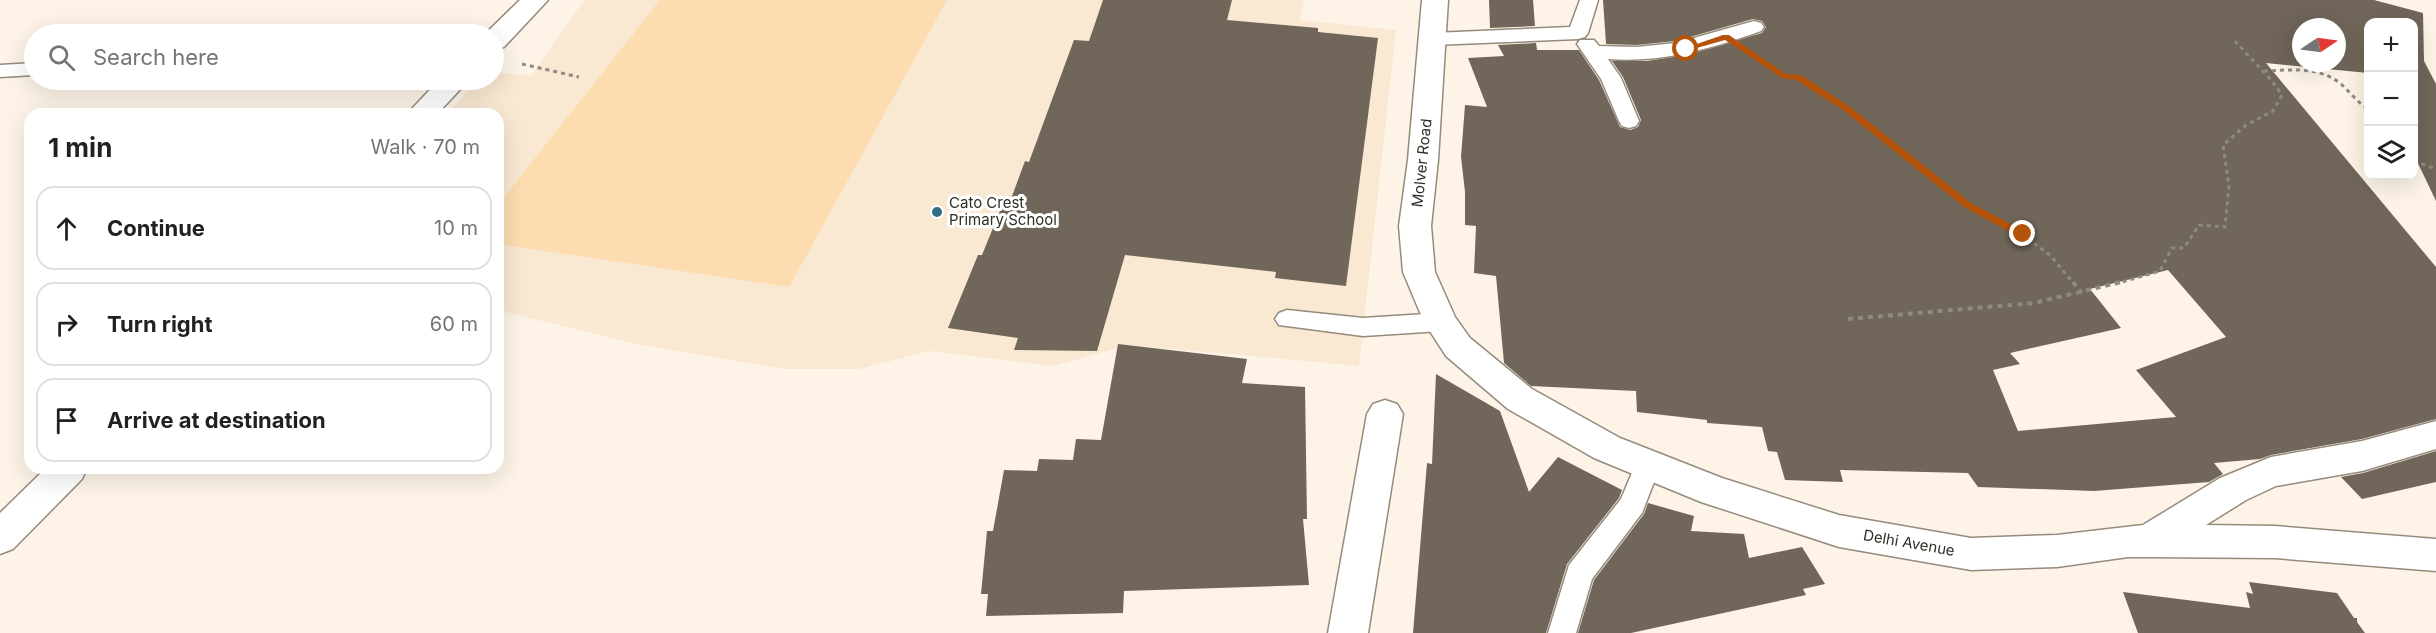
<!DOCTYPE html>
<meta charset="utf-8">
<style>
body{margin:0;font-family:Inter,sans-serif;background:#f2f2f2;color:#202124}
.controls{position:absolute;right:18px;top:18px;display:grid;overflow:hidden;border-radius:12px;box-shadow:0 6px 24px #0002}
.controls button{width:54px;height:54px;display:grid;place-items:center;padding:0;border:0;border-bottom:2px solid #e0e0e0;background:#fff;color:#202124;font:30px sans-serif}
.compass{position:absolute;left:2292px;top:18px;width:54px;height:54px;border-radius:50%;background:#fff;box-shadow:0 6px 24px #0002;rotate:77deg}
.stop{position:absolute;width:18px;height:18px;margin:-14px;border:4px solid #b45309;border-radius:50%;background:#fff}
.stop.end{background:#b45309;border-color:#fff;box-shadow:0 2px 6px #0008}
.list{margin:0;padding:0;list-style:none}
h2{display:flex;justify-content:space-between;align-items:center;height:78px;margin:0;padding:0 24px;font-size:26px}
h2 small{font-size:20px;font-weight:400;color:#757577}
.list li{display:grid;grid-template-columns:39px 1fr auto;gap:18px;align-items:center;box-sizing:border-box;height:84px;margin:0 12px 12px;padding:0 12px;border:2px solid #e0e0e0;border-radius:18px}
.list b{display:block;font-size:22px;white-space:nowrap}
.list em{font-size:20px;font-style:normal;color:#757577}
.icon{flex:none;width:33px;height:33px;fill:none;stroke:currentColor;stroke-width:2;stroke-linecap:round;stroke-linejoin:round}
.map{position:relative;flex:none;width:2436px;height:633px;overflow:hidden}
.search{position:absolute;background:#fff;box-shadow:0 6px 24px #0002;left:24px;top:24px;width:480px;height:66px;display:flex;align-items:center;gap:15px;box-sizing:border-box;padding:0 21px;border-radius:33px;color:#757577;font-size:22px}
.panel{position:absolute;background:#fff;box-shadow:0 6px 24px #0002;left:24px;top:108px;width:480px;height:366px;border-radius:18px}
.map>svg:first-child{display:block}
.built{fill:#f9e8d2}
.green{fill:#fddcb0}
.building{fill:#706659;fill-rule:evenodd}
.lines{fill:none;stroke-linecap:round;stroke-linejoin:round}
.service-casing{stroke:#958a7c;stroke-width:3}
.minor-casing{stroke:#958a7c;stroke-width:3}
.path-far1{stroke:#908980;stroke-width:3;stroke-dasharray:4 4;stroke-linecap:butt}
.path{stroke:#908980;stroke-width:4;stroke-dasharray:5 5;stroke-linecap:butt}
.service{fill:#fff;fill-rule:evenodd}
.minor{fill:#fff;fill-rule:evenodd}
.route{fill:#b45309}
.poi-dot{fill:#316e85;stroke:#fff;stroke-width:2}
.labels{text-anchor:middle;stroke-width:6;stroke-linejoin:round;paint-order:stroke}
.street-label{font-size:15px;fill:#312d27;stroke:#fff}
.poi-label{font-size:15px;fill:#312d27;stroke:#fff;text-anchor:start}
</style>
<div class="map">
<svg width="2436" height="633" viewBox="0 0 2436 633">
<rect width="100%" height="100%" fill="#fdf4e7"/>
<path class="built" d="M 584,0 L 1304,0 L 1300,20 L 1396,30 L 1359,366 L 1129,345 L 1053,366 L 929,351 L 859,369 L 784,369 L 635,344 L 498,310 L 498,114 L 447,114 L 478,80 L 494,80 L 494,72 L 531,76 Z"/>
<path class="green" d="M 660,0 L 947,0 L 789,287 L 498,244 L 498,205 Z"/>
<path class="building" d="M 1103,0 L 1232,0 L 1227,20 L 1318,28 L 1318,32 L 1378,38 L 1346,286 L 1275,278 L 1276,272 L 1125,255 L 1097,351 L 1014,350 L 1018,338 L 948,328 L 978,255 L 982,255 L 1002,206 L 1008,207 L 1025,161 L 1029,162 L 1074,40 L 1089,41 Z
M 1489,0 L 1533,0 L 1535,26 L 1490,28 Z
M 1603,0 L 2374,0 L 2423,13 L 2424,61 L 2436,84 L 2436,201 L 2414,155 L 2414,22 L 2368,22 L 2368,73 L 2266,63 L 2436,267 L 2436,419 L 2362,439 L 2271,455 L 2260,459 L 2214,463 L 2223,474 L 2209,482 L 2094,491 L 1978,487 L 1968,473 L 1840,470 L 1843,482 L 1785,480 L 1777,452 L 1768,451 L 1762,427 L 1707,423 L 1707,420 L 1637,412 L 1636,391 L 1531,386 L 1504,363 L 1496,276 L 1474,273 L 1476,226 L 1465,225 L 1465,192 L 1461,157 L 1465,105 L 1487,107 L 1468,58 L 1504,56 L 1498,45 L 1536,43 L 1537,50 L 1579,50 L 1599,80 L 1620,127 L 1630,130 L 1638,127 L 1641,120 L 1623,77 L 1612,61 L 1647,61 L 1686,55 L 1762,33 L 1766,27 L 1762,21 L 1753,19 L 1676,41 L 1636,45 L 1606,44 ZM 2301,27 L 2337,27 L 2337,63 L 2301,63 ZM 2168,270 L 2226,337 L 2136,370 L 2176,417 L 2018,431 L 1993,370 L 2020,364 L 2010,353 L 2121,328 L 2090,289 Z
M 1118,344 L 1247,359 L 1242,383 L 1305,387 L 1307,519 L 1303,519 L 1309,585 L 1124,591 L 1123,613 L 986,616 L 988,594 L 981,594 L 987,531 L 993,531 L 1004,470 L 1037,471 L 1039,459 L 1073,460 L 1076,439 L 1101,440 Z
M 1436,374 L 1500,411 L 1529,492 L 1558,457 L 1622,490 L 1619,498 L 1567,564 L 1546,633 L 1413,633 L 1427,463 L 1432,464 Z
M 2436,451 L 2436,482 L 2362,499 L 2341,477 L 2363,473 Z
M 1648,503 L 1694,516 L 1691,531 L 1744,534 L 1749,558 L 1802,547 L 1825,584 L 1803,589 L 1806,595 L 1631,633 L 1578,633 L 1594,580 L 1644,514 Z
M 2249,582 L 2337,593 L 2354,618 L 2357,618 L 2357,622 L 2365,633 L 2138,633 L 2123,592 L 2250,608 L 2246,592 L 2253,594 Z"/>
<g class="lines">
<g class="service-casing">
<path id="service" d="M 1580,0 L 1598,0 L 1588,33 L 1585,37 L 1578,39 L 1433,45 L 1426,43 L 1423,39 L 1426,35 L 1433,33 L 1570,27 Z
M 1754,21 L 1761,23 L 1764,27 L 1761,31 C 1711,49 1661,63 1608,59 L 1621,78 L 1639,121 L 1636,126 L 1629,128 L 1622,126 L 1619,121 L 1601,79 L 1577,44 L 1580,40 L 1594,40 L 1599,46 L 1636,47 L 1676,43 Z
M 34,63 L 34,75 L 0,77 L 0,65 Z
M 1287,310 L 1363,318 L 1441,313 L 1450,316 L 1453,322 L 1450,328 L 1441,331 L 1363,336 L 1279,325 L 1275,319 L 1279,313 Z
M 1648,453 L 1657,456 L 1661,464 L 1642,513 L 1592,579 L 1576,633 L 1548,633 L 1569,565 L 1621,499 L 1639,456 Z"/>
</g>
<g class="minor-casing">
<path id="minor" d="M 520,0 L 548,0 L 504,47 L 494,49 L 494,34 L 485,34 Z
M 1422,0 L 1448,0 L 1438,160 L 1431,226 L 1435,272 L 1455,317 L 1470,338 L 1532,389 L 1620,438 L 1722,478 L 1839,515 L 1971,538 L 2057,535 L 2143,525 L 2220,478 L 2271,457 L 2362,441 L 2436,421 L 2436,449 L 2362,471 L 2276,486 L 2246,500 L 2206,525 L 2275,526 L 2436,539 L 2436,571 L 2275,558 L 2149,557 L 2128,557 L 2057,567 L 1971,570 L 1839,547 L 1701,502 L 1594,458 L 1508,409 L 1446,356 L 1424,322 L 1403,272 L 1399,226 L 1408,160 Z
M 439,80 L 469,80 L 437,114 L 407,114 Z
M 1385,400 L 1397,404 L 1403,414 L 1368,633 L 1328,633 L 1367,414 L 1373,404 Z
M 46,468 L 87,468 L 82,479 L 13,549 L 0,554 L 0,513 Z"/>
</g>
<path class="path-far1" d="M 1757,58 L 1784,76 L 1798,77 L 1846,108 L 1967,205 L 2023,235 L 2051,256 L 2074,284
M 522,64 L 579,77
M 2264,71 C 2290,70 2319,66 2341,84 C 2350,92 2357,102 2368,109
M 2414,161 L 2436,169
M 2115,284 L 2160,271 L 2172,248 L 2184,248 L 2199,225 L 2225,227 L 2229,186 L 2223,145 L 2246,125 L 2273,111 L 2282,95 L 2271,80 L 2233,39"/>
<path class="path" d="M 2073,282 L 2082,293
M 1848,319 L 2034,303 L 2121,282"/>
<use href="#service" class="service"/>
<use href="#minor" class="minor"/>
</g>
<path class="route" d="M 1723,35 L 1729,35 L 1786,74 L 1801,75 L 1849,106 L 1971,203 L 2026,232 L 2026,237 L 2019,237 L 1964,207 L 1843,110 L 1796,80 L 1782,78 L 1725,40 L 1686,51 L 1682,49 Z"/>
<circle class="poi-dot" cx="937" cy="212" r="6"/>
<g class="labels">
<g class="street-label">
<text transform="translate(1422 163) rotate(-84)" y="5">Molver Road</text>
<text transform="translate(1909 543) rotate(10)" y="5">Delhi Avenue</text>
</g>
<g class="poi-label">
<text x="949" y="208">Cato Crest<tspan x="949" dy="17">Primary School</tspan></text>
</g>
</g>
</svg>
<div class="controls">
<button>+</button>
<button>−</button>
<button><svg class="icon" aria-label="layers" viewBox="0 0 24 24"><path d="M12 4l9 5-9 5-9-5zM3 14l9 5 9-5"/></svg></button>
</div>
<svg class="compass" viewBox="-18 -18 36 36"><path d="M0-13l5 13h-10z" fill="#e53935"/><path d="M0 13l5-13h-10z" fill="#757577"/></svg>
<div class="stop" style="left:1686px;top:49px"></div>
<div class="stop end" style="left:2023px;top:234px"></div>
<div class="search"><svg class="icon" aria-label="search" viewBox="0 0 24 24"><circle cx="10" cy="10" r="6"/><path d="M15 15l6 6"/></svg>Search here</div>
<section class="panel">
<h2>1 min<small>Walk · 70 m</small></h2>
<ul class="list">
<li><svg class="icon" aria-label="ahead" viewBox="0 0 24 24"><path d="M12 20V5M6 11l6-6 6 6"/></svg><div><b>Continue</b></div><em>10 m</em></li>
<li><svg class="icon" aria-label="right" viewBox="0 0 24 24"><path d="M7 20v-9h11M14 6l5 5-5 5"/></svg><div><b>Turn right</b></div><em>60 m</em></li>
<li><svg class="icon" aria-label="arrive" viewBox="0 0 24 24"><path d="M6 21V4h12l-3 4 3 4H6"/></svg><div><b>Arrive at destination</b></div></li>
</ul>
</section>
</div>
